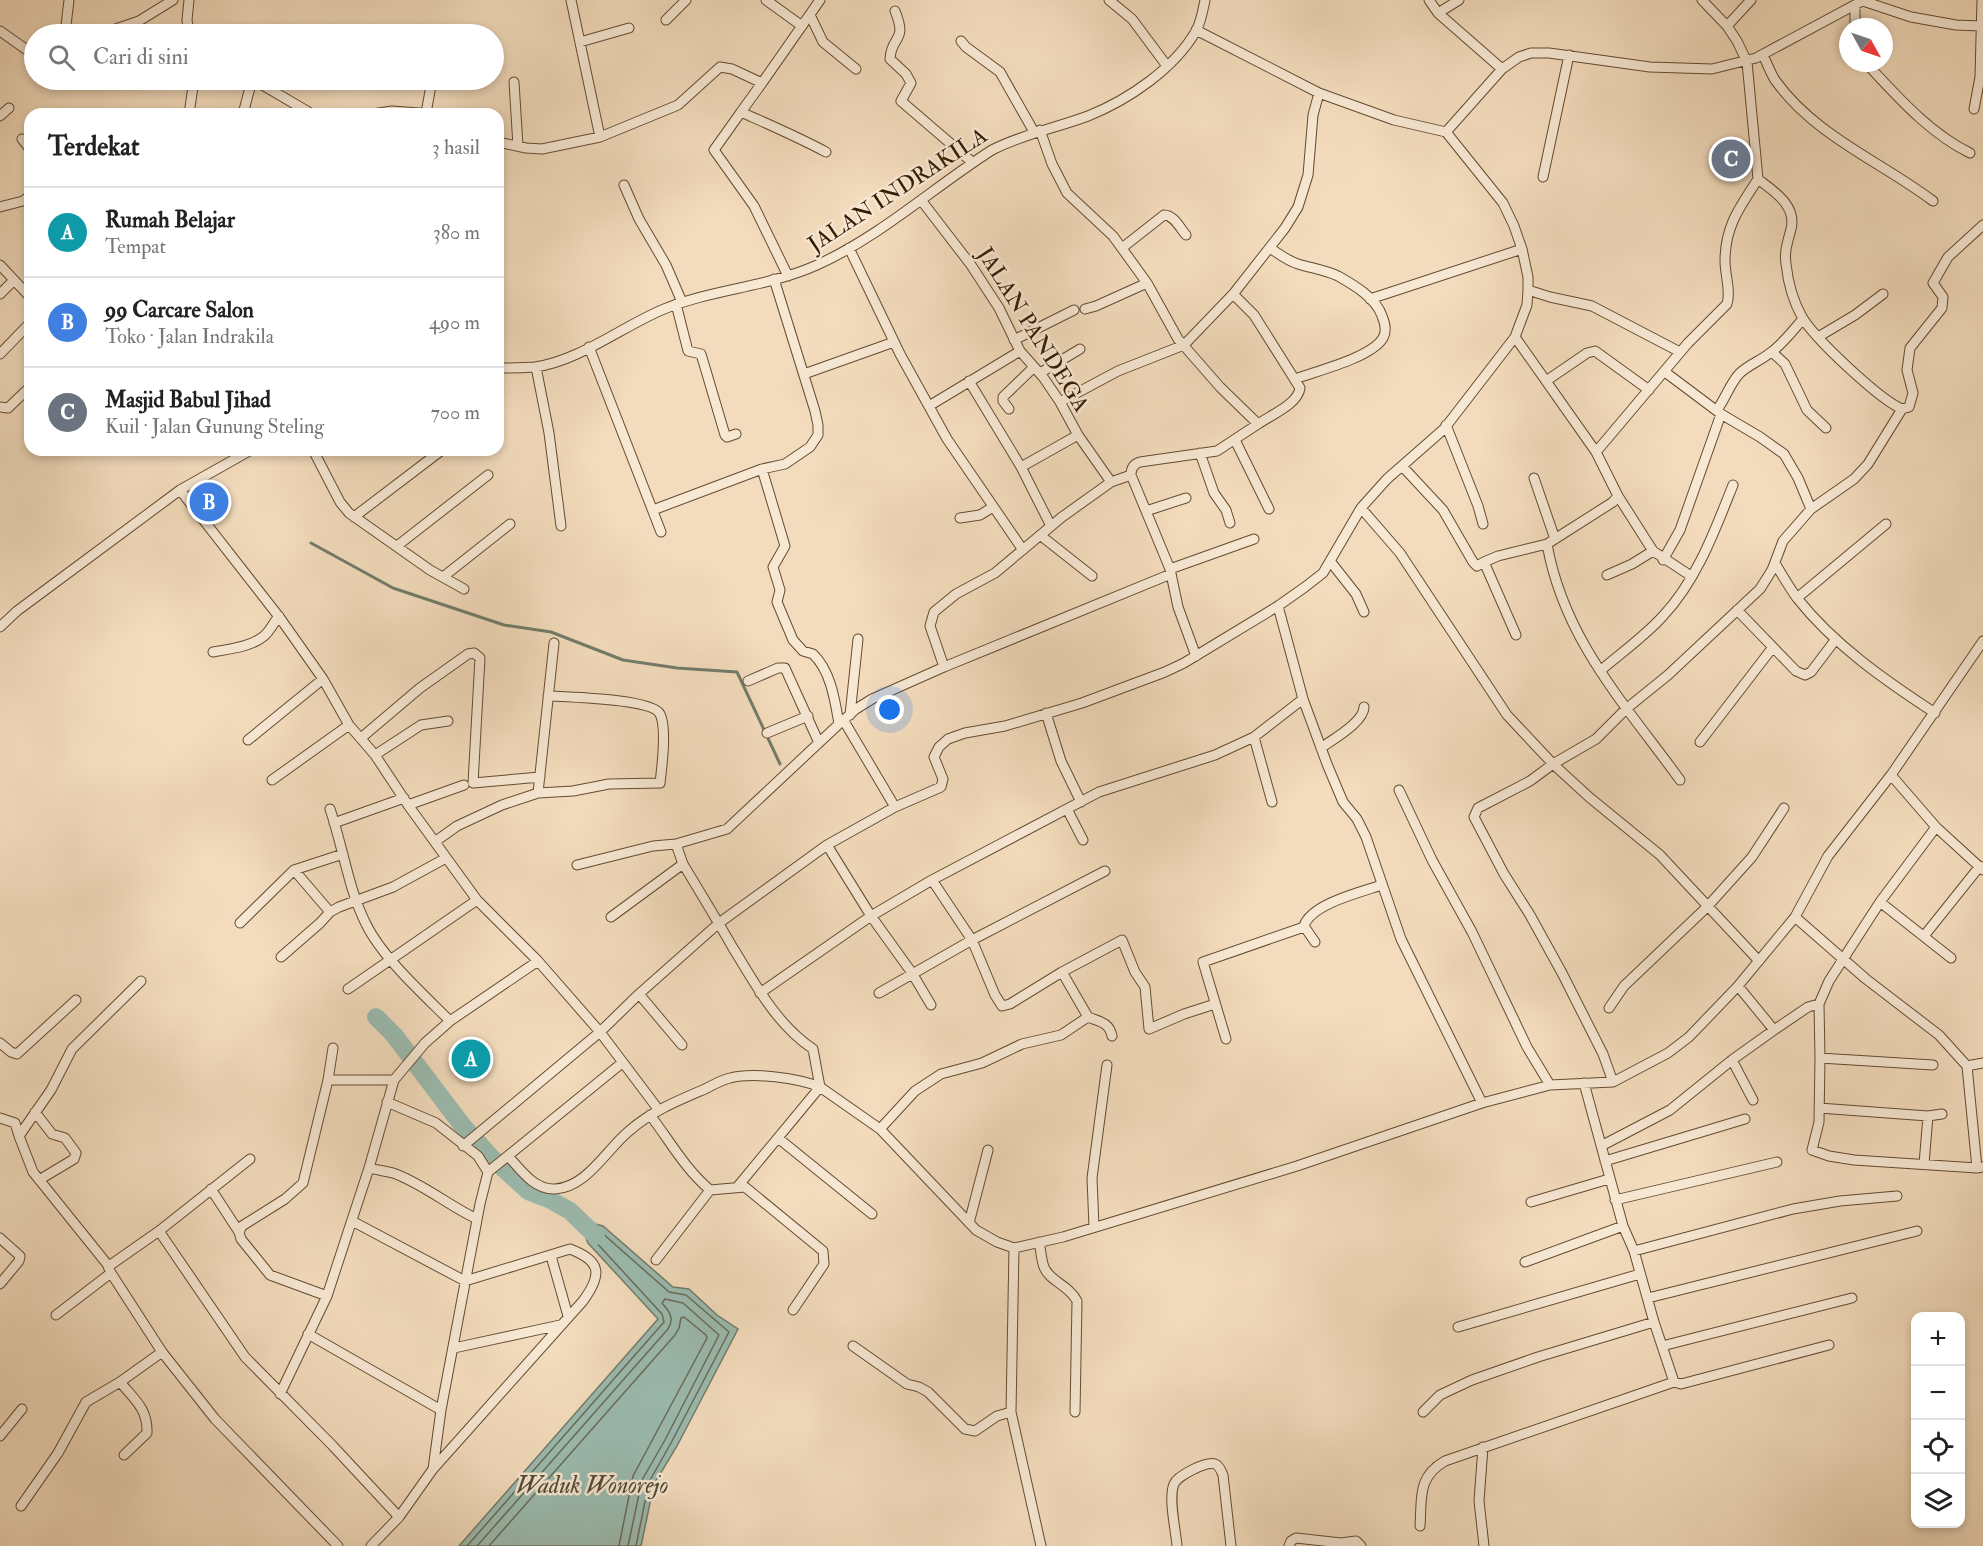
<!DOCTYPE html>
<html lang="id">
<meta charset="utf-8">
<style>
body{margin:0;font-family:"IM FELL Double Pica",serif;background:#f2f2f2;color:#222}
.controls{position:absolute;right:18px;bottom:18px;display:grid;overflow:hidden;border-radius:12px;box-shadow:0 3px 9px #0003}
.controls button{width:54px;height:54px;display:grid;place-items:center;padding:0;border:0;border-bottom:2px solid #e0e0e0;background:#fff;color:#222;font:30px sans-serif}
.compass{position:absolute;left:1839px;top:18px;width:54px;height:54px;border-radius:50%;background:#fff;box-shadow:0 3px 9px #0003;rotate:130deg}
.you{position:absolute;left:890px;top:710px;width:21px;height:21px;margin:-15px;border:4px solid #fff;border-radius:50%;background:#1a73e8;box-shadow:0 0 0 9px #1a73e833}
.badge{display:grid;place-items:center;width:39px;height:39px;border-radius:50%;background:#8f2418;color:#fff;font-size:20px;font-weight:700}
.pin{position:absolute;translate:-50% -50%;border:3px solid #fff;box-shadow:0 2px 6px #0006}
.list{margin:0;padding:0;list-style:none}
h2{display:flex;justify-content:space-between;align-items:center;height:78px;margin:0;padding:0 24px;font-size:26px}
h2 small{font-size:20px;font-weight:400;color:#767676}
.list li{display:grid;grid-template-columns:39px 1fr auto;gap:18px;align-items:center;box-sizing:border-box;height:90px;padding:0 24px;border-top:2px solid #e0e0e0}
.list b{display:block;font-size:22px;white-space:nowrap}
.list p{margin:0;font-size:20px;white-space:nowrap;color:#767676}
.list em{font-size:20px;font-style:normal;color:#767676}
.icon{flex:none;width:33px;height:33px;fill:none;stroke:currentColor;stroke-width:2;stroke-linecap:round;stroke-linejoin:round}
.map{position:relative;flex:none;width:1983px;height:1546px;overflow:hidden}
.search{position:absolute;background:#fff;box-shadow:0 3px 9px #0003;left:24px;top:24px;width:480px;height:66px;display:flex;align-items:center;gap:15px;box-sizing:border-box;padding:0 21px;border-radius:33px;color:#767676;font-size:22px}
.panel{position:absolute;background:#fff;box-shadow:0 3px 9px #0003;left:24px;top:108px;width:480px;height:348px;border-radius:18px}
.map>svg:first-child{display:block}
.water{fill:#9bbcb1;stroke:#727c6a;stroke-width:1.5}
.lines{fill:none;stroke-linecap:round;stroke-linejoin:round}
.shore{stroke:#686c58;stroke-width:1.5}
.stream{stroke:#727c6a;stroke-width:3}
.river{stroke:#9bbcb1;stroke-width:18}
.minor-casing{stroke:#644b2f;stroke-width:11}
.minor{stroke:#f7e8d4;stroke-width:9}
.labels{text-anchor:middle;stroke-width:5;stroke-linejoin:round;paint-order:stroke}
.street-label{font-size:22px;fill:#341b00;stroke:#f7e8d4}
.water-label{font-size:24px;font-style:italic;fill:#534b35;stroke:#f7e8d4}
</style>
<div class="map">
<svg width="1983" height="1546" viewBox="0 0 1983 1546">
<rect width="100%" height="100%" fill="#f3dcbd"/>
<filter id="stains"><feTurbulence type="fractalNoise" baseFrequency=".00333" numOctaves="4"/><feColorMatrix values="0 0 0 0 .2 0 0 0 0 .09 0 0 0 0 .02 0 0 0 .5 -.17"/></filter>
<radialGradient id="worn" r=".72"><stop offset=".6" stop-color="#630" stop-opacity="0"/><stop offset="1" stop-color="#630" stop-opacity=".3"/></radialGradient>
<path class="water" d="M 579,1220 L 603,1226 L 673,1287 L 689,1289 L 717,1315 L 738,1329 L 677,1446 L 654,1484 L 641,1546 L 459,1546 L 658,1319 L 588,1243 Z"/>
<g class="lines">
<path class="shore" d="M 467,1546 L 664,1322 L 662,1314 L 594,1240 L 591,1233 L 594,1230 L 601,1232 L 669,1292 L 686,1295 L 729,1332 L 671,1443 L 649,1482 L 636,1546
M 477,1546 L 668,1329 C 675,1318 669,1311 662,1303 L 665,1299 L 683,1303 L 719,1335 L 665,1440 L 642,1480 L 628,1546
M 489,1546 L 675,1335 L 679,1328 L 681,1318 L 684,1317 L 706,1335 L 707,1338 L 633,1476 L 619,1546"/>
<path class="stream" d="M 311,543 L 393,588 L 504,625 L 551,632 L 623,660 L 677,668 L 737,672 L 780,764"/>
<path class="river" d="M 376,1017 L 394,1035 L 462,1125 L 490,1156 L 528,1191 L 549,1199 L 570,1211 L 596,1236"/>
<g class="minor-casing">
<path id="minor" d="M 571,0 L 600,137
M 766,0 L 802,26
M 1109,0 L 1132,19 L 1167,66
M 1429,0 L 1438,13 L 1502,69
M 1702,0 L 1727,26 L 1737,41 L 1747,62 L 1758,179 C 1773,191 1797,205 1791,229 C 1788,241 1784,251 1786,264 C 1788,282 1793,301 1802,317 C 1815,339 1879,399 1902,409
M 1863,1 L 1911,17 L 1956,25 L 1981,26
M 1855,6 L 1855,27
M 895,11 C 908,43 891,35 890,59 L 906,74 L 911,83 L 901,101 L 972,162
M 1438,13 L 1459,0
M 810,15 L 823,42 L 856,69
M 666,20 L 686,0
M 1727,26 L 1751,0
M 0,31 L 34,55
M 65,34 L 69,0
M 101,34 L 139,21 L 173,0
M 189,34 L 187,20 L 189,0
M 961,41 L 966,47 L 1000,72 L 1034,132
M 580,42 L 629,28
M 1763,55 C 1767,63 1770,72 1775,80 C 1815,136 1880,161 1933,201
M 1866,63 C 1897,96 1929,133 1970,153
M 254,80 L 312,114
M 514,82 L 518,146
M 762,83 L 741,112 C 770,125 798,137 826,152
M 1974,109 L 1980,77 L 1982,0
M 741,112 L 714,150 L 754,206 L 788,276
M 426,113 L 432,80
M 189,114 L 194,80
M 243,114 L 252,80
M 372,114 L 392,111 L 432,114
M 0,116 L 9,108
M 1040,130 L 1052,164 L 1067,193 L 1113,236 L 1147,283 L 1178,339 L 1220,387 L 1258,424 C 1271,415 1298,404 1300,388 L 1254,315 L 1233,294
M 1446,132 L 1502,69 L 1519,57 L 1531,53 L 1549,53 L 1650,67 L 1712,69 L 1756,58 L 1864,0
M 22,139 L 30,149
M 498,142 L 526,148 L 542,149 L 600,137 L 678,105 L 720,67 L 732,69 L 762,83 L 820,0
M 1543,177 L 1569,55
M 624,185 L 639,219 L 666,265 L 682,302
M 921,200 L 971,265 L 999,308 L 1020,351 L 1043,377 L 1060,402 L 1078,435 L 1111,482
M 0,207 L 23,201 L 30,196
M 849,248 L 900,354 L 947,439 L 1023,550
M 1122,248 L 1164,215 C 1174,215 1180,228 1186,235
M 1270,248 C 1279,254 1288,261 1298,264 C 1311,268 1325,270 1338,276 C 1354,285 1376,298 1382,316 C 1385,323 1387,331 1383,338 C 1371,358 1316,371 1295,379
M 0,265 L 30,297
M 1528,290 L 1550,297 L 1592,306 L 1680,352
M 0,294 L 14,280
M 1370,299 L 1522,249
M 676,304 L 688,351 L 701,354 L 725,435 L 727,437 L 736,434
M 1085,309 L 1096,306 L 1147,283
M 1515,337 L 1596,452 L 1618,496 L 1653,551 L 1691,576
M 1818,337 L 1855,315 L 1883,294
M 1014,340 L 1074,310
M 589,347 L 661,532
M 1772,352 L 1785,364 L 1807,410 L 1826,428
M 0,354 L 30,323
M 536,367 L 549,433 L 561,526
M 498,368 C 510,368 523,368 535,367 C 579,361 623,326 664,309 C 713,289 768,287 817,265 C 881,236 934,187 992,150 C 1023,134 1056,128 1088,116 C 1128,100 1174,69 1196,31 C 1201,22 1203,10 1205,0
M 1665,372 L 1721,414 L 1760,437 L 1784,454 L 1798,478 L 1811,509
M 1040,373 L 1080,349
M 804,374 L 894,342
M 969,381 L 1021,467 L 1051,526
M 1546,381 L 1587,353 L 1595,351 L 1649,390
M 1060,402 L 1118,371 L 1184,345 L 1234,293 L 1285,228 L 1298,207 L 1308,175 L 1313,115 L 1319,93
M 929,406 L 1020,351
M 0,407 L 8,408 L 30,387
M 1009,409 L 1003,401 L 1003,397 L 1034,367
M 1717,410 C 1725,399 1730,384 1739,374 C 1748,365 1760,361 1770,353 C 1782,345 1793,330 1803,319
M 1446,425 L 1478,506 L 1483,524
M 1235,440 L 1269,509
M 313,450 L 340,502 L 349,513 L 430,570 L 464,589
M 1596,452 L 1688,343 L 1727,304 C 1731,291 1725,275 1725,261 C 1725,226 1740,207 1758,179
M 1200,453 L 1214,493 L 1226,510 L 1230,523
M 1402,466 L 1443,510 L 1473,562 L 1477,566 L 1484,562
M 1021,467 L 1078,435
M 762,469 L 785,546 L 773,567 L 780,590 L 777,602 L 793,640 L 803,651 L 813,654 C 831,671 835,701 839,724
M 1131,475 C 1131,469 1133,464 1140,462 L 1217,451 L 1258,424
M 1534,478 L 1555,539
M 180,490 L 280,618 L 323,679 L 349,725 L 375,755 L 408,805 L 477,900 L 538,961 L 600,1032 L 658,1109
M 1618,496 L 1613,502 L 1547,544 C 1564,640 1625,704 1680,780
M 1361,508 L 1400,553 L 1507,715 L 1553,764 L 1589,797 L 1660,855 L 1759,961
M 653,510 L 762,469 L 785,464 L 810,447 L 818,435 L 818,425 L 815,411 L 774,279
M 1146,511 L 1186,498
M 354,517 L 442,450
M 960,518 L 980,515 L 993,507
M 1040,535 L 1092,576
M 397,546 L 488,475
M 1663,560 L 1680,530 L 1721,414
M 1330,561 L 1356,594 L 1364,612
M 1775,563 C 1782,575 1789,587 1797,598 C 1834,645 1886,681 1935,713
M 1170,569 L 1254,539
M 1607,575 L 1632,564 L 1653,551
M 443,577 L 510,524
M 1797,598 L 1886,524
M 1737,610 L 1796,671 L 1805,675 L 1811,672 L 1836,639
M 0,627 L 17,611 L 180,490 L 251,450
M 1516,635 L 1484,562 L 1498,556 L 1547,544
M 213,652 C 229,649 251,647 264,636 C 270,631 274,622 279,616
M 944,667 L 930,626 L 934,612 L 956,594 L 995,573 L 1062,517 L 1111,482 L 1131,475 L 1170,569 L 1178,607 L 1196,656
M 1600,671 C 1621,653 1645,636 1663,616 C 1697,580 1715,530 1733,485
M 748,681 L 778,668 L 785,668 L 819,743
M 1303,699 L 1327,764 L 1343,802 L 1357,819 L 1366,837 L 1401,939 L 1482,1103
M 1046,713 L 1061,761 L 1081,802
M 850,715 L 858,639
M 844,721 L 895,807
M 767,733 L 808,716
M 1254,737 L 1272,802
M 361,738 L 420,688 L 468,654 L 474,653 L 480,658 L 473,783 L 540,777
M 248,740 L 323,679
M 1700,742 L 1773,647
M 1321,748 C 1333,739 1364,722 1364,707
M 375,755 L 421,725 L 448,721
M 1891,775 L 1936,827 L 1880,902 L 1829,981 L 1819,1004 L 1820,1058 L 1819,1122 L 1812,1150 L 1829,1156 L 1854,1160 L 1977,1168
M 272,780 L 349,725
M 538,793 L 554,643
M 408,805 L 464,785
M 330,809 C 343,847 348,888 366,924 C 382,957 423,994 450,1021
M 1067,809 L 1083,840
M 334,823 L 404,798
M 1936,827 L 1983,870
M 436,841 L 457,826 L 502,805 L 538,793 L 573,791 L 609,784 L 660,783 C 662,766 667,728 660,714 C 652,699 567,697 548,696
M 676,844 L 683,864 C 700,892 717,920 733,948 C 756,985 776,1024 813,1049 L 820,1087 L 738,1186
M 827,845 L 871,916 L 912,973 L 931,1005
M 577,865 L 653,846 L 676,844 L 727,829 L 839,724 L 856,709 L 872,699 L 944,667 L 1171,574
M 294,870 L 330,912
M 932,880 L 972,940 L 995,995 L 1002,1006 L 1010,1004 L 1062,972 L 1122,940 L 1135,972 L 1145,987 L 1149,1029 L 1184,1014 L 1215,1004
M 1880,902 L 1951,958
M 611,917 L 683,864
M 1795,917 L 1866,979 L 1939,1035 L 1967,1066
M 240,923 L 294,870 L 343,854
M 1924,936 L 1980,866
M 1315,942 L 1304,926 C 1311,904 1361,892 1382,885
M 281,957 L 320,923 L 330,912 L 339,907 L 393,887 L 446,858
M 1062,972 L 1088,1017
M 141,981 L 72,1049 L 51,1090 L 19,1136 L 33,1172 L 107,1264 L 111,1273 L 162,1352
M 1738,986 L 1774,1030
M 348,989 L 477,900
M 760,993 L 871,916 L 932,880 L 1099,792 L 1215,755 L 1254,737 L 1303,699 L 1278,606
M 879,993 L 972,940 L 1105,871
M 639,994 L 682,1045
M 1609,1008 L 1624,986 L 1707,907 L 1752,857 L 1784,808
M 1226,1039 L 1203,962 L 1304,927
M 0,1043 L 11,1052 L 17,1054 L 76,1000
M 1820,1058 L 1933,1065
M 1732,1060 L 1753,1100
M 1967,1066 L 1977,1168 L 1983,1167
M 1967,1066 L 1983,1063
M 328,1080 L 333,1048
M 1613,1082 L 1603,1054 L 1562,973 L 1530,915 L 1504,874 L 1474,817 L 1478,808 L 1530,781 L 1553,764 L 1596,739 L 1626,709 L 1668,675 L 1760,589 L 1772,570 L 1783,541 L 1811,509 L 1854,479 L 1868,464 L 1902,409 L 1909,407 L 1913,393 L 1907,370 L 1910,348 L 1942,308 L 1943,297 L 1933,283 L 1948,257 L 1983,225
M 1584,1083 L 1623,1226 L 1634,1251 L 1654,1322 L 1674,1382
M 1550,1085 L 1613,1082 L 1668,1053 L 1689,1037 L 1738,986 L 1795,917 L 1828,856 L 1891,775 L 1983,641
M 387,1102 L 436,1123 L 478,1156 L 488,1172 L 480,1204 L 441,1410 L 433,1469
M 1819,1108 L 1928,1116 L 1942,1114
M 35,1112 L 52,1134 L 65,1138 L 76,1153 L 74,1159 L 39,1180
M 650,1115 C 670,1141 685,1169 710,1190 L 745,1187 L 823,1251 L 824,1264 L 793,1310
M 0,1118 L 15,1123 L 19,1136
M 880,1129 L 915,1091 L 941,1074 L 982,1063 L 1022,1044 L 1061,1035 L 1088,1017 C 1100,1022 1109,1022 1112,1036
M 778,1138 L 872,1214
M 463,1146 L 600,1032 L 639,994 L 719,923 L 827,845 L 895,807 L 941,787 L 943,779 L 934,757 L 939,747 L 948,739 L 965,733 L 1005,726 L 1082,703 L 1165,672 L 1184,663 L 1278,606 L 1305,587 L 1323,573 L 1361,508 L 1387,479 L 1444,429 L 1515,337 L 1527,305 L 1528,290 L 1528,277 L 1522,249 L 1514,226 L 1503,203 L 1446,132 L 1394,120 L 1319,93 L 1196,30
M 1601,1146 L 1670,1110 L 1732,1060 L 1774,1030 L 1808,1007 L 1819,1004
M 508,1156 C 520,1169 534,1190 555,1189 C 587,1187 606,1150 629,1131 C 652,1111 677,1101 705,1089 C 713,1085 721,1080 730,1078 C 753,1072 798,1078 820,1087 L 880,1129 L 976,1230 L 997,1242 L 1014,1248 L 1063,1237 L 1297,1166 L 1482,1103 L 1550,1085 L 1527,1047 L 1472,932 L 1432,860 L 1399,790
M 1605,1161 L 1745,1119
M 1924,1164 L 1928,1116
M 369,1168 C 377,1170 385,1171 393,1173 C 422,1183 449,1206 477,1219
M 488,1172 L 622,1063
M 211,1189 L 239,1232
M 1615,1200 L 1777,1162
M 1531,1202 L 1609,1179
M 352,1221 L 465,1281 L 570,1249 C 602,1261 602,1275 583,1301 L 433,1469 L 399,1517 L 371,1546
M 969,1223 L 988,1150
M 1094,1227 L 1092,1178 L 1107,1065
M 159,1231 L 245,1357 L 332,1445 L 399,1517
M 0,1238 L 20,1256 L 19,1261 L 0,1284
M 1039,1242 C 1041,1250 1041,1259 1044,1267 C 1049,1281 1069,1285 1077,1301 L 1075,1412
M 1014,1248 L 1011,1412 L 1041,1546
M 1634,1251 L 1793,1209 L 1840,1201 L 1897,1196
M 551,1256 L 568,1316
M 656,1260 L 710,1190
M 1525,1262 L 1623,1226
M 109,1266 L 159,1231 L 250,1159
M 327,1296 L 369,1168 L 394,1080 L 425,1043 L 450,1021 L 538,961
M 1648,1298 L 1917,1231
M 56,1315 L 111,1273
M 1458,1327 L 1640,1274
M 308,1334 L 441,1410
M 853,1346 L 907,1384 L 919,1387 L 928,1392 L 965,1429 L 975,1431 L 997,1416 L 1011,1412
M 1662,1346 L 1852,1298
M 454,1348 L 560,1325
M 120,1382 C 134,1399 148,1409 147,1433 L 124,1455
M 280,1394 L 327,1296 L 270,1275 L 241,1239 L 239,1232 L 242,1226 L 285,1199 L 303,1183 L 328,1080 L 394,1080
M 1423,1412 L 1440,1395 L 1472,1380 L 1538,1357 L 1654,1322
M 0,1436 L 22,1409
M 1483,1447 L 1479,1501 L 1484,1546
M 21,1506 L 58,1453 L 86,1402 L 120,1382 L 162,1352 L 215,1419 L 338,1546
M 1420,1526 C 1422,1498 1417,1477 1445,1461 L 1674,1382 L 1681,1384 L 1829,1345
M 1341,1543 L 1356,1541 L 1361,1546
M 1177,1546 C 1176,1531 1168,1498 1174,1484 C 1177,1476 1206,1461 1215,1464 C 1220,1466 1221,1471 1223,1475 L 1231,1546
M 1289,1546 L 1291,1541 L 1296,1538 L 1341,1543 L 1341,1546"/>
</g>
<use href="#minor" class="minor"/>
</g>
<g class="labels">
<g class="street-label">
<text transform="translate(897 189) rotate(-33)" y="8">JALAN INDRAKILA</text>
<text transform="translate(1034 329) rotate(58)" y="8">JALAN PANDEGA</text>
</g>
<g class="water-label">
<text x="592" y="1493">Waduk Wonorejo</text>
</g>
</g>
<rect width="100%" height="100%" filter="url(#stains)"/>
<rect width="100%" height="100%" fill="url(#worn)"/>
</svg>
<div class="controls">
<button>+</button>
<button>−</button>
<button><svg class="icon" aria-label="locate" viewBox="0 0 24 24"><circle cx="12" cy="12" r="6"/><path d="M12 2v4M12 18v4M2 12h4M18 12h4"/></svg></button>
<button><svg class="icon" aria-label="layers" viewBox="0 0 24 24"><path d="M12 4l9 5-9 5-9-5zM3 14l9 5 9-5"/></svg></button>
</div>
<svg class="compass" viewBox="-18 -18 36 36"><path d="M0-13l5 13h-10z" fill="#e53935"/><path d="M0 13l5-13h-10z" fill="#767676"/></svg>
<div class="you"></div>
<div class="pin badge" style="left:471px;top:1059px;background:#0f9aa8">A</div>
<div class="pin badge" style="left:209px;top:502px;background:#3f7fe0">B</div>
<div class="pin badge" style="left:1731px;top:159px;background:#6b7280">C</div>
<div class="search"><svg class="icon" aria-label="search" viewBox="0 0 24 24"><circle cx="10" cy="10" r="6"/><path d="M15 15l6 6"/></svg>Cari di sini</div>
<section class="panel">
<h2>Terdekat<small>3 hasil</small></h2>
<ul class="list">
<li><span class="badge" style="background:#0f9aa8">A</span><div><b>Rumah Belajar</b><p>Tempat</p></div><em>380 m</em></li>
<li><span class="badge" style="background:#3f7fe0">B</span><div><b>99 Carcare Salon</b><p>Toko · Jalan Indrakila</p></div><em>490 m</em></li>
<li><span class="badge" style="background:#6b7280">C</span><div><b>Masjid Babul Jihad</b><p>Kuil · Jalan Gunung Steling</p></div><em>700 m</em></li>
</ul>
</section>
</div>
